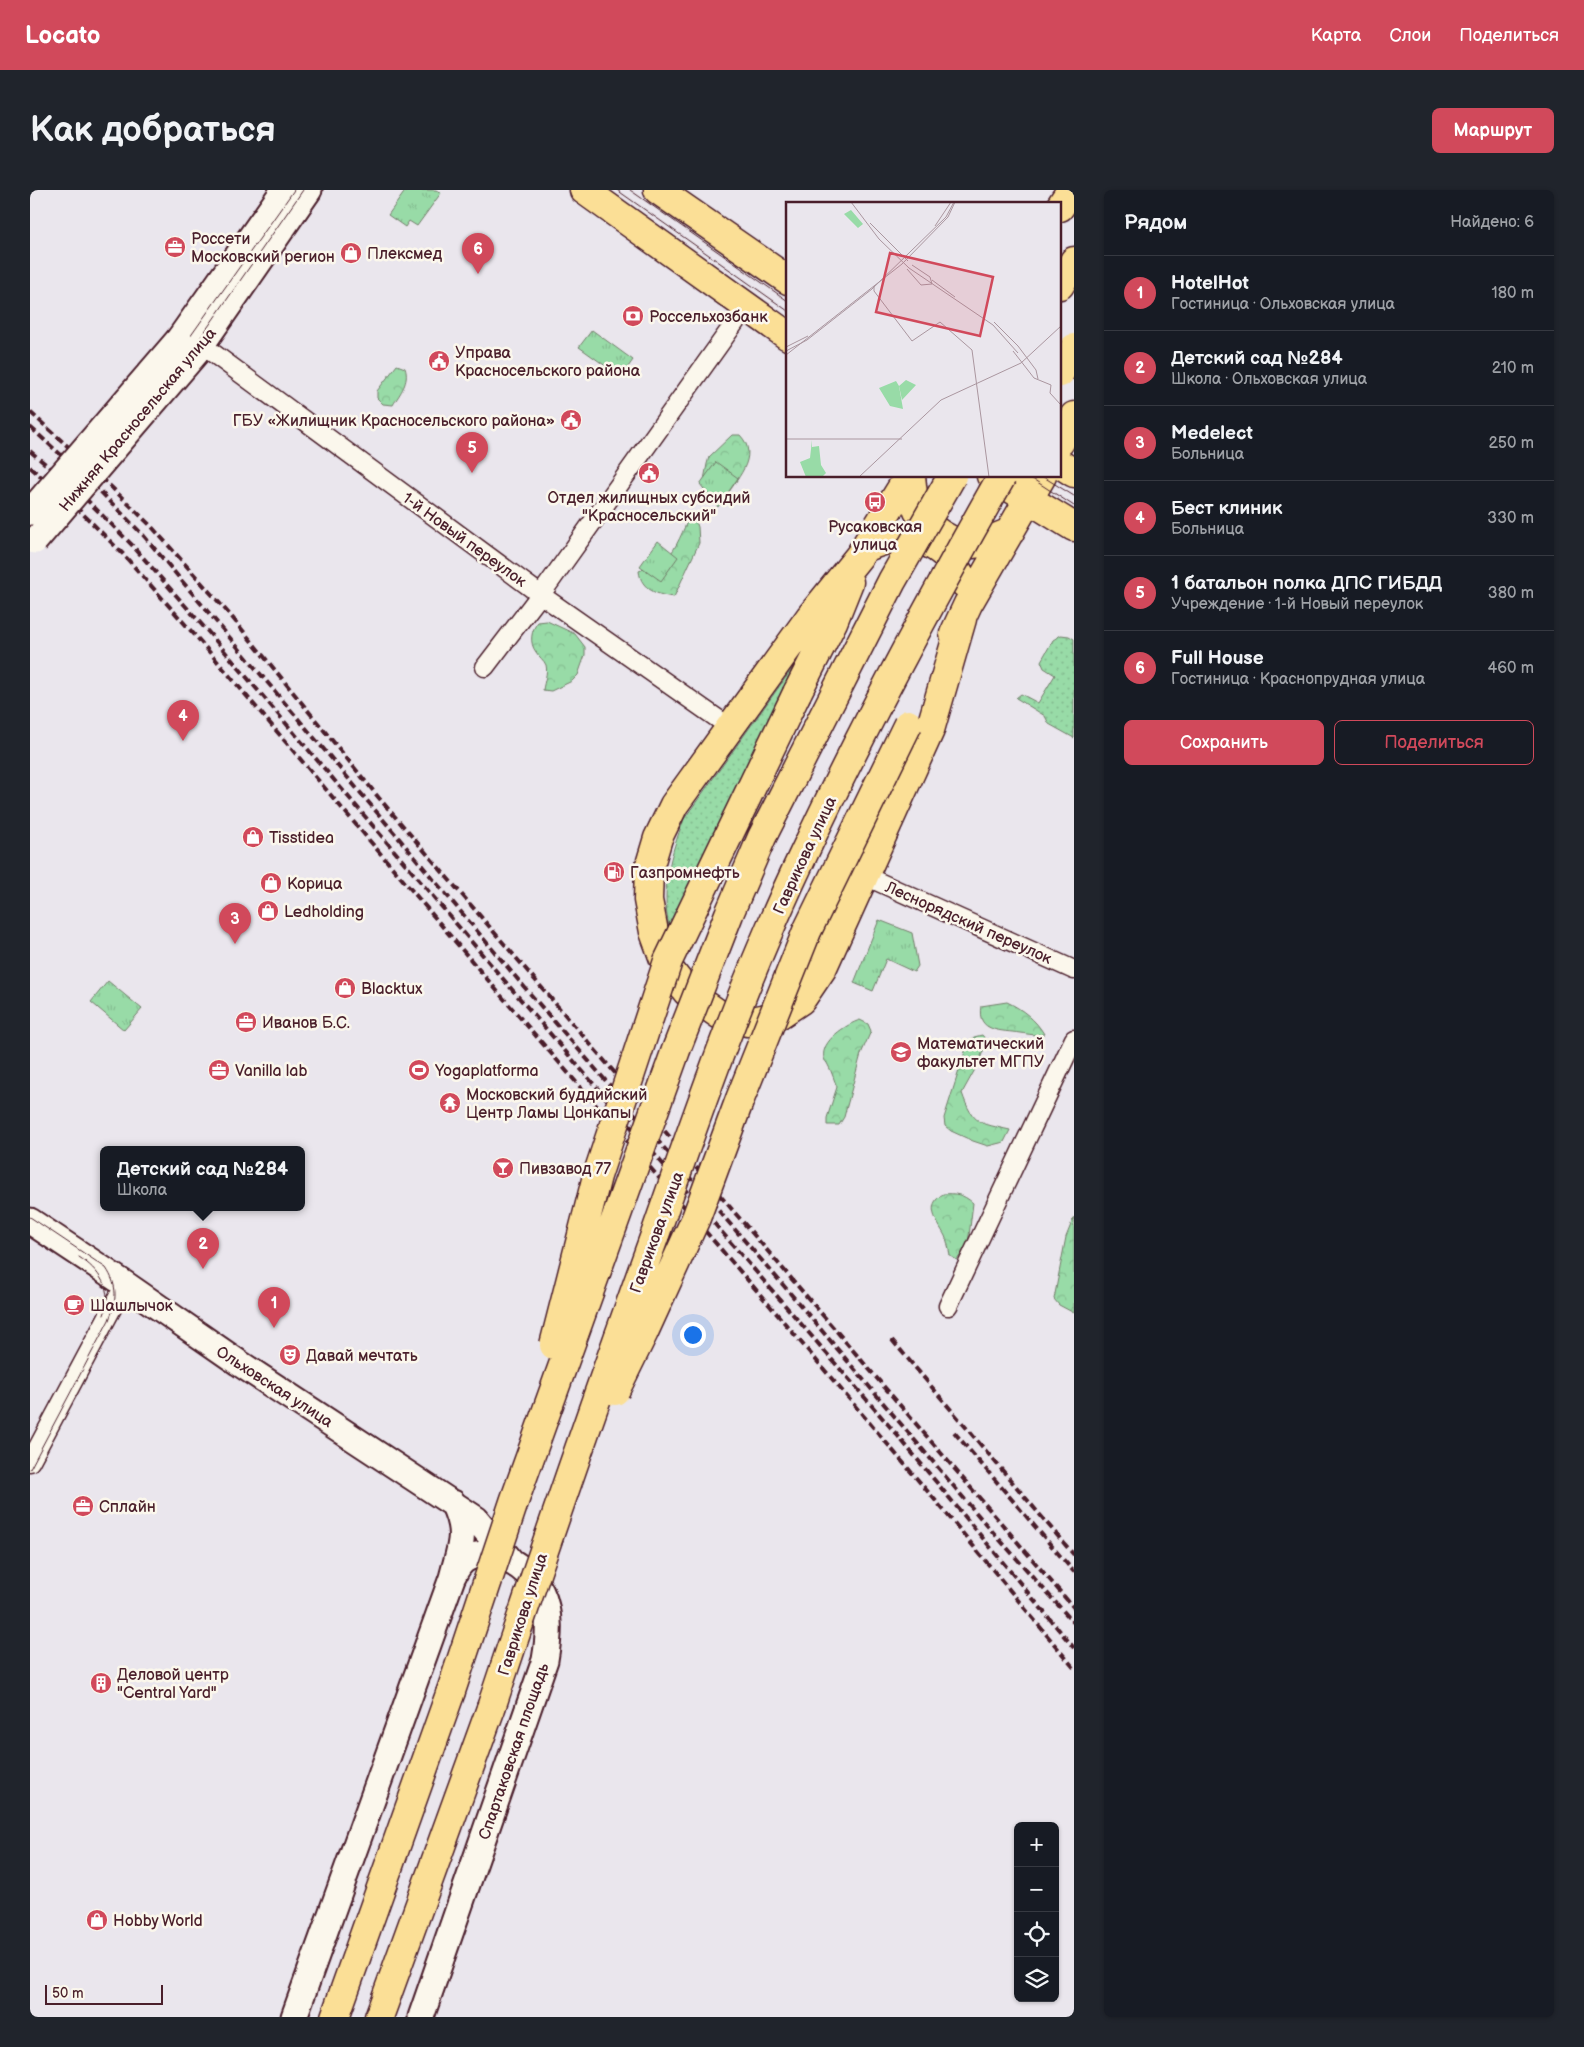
<!DOCTYPE html>
<html lang="ru">
<meta charset="utf-8">
<style>
body{margin:0;font-family:"Balsamiq Sans",sans-serif;background:#20242c;color:#f1f3f6}
.controls{position:absolute;right:15px;bottom:15px;display:grid;overflow:hidden;border-radius:8px;box-shadow:0 1px 4px #0004}
.controls button{width:45px;height:45px;display:grid;place-items:center;padding:0;border:0;border-bottom:1px solid #363941;background:#171b24;color:#f1f3f6;font:25px sans-serif}
.scale{position:absolute;left:15px;bottom:12px;width:118px;box-sizing:border-box;padding-left:5px;border:2px solid #4a1f2b;border-top:0;font-size:14px;line-height:18px;white-space:nowrap;color:#4a1f2b;-webkit-text-stroke:4px #fbf7ec;paint-order:stroke}
.you{position:absolute;left:662px;top:1144px;width:18px;height:18px;margin:-12px;border:4px solid #fff;border-radius:50%;background:#1a73e8;box-shadow:0 0 0 8px #1a73e833}
.badge{display:grid;place-items:center;width:32px;height:32px;border-radius:50%;background:#d1495b;color:#fff;font-size:16px;font-weight:700}
.pin{position:absolute;translate:-50% -41px;filter:drop-shadow(0 1px 2px #0008)}
.pin::after{content:'';position:absolute;top:26px;width:18px;height:15px;background:inherit;clip-path:polygon(0 0,100% 0,50% 100%)}
.popup{position:absolute;left:70px;top:956px;width:205px;height:65px;box-sizing:border-box;display:grid;place-content:center;border-radius:8px;background:#171b24;filter:drop-shadow(0 1px 4px #0005);font-size:16px;white-space:nowrap;color:#9ea1a6}
.popup b{font-size:19px;color:#f1f3f6}
.popup::after{content:'';position:absolute;left:50%;top:100%;margin-left:-10px;border:10px solid transparent;border-top-color:#171b24}
.list{margin:0;padding:0;list-style:none}
h2{display:flex;justify-content:space-between;align-items:center;height:65px;margin:0;padding:0 20px;font-size:21px}
h2 small{font-size:16px;font-weight:400;color:#9ea1a6}
.list li{display:grid;grid-template-columns:32px 1fr auto;gap:15px;align-items:center;box-sizing:border-box;height:75px;padding:0 20px;border-top:1px solid #363941}
.list b{display:block;font-size:19px;white-space:nowrap}
.list p{margin:0;font-size:16px;white-space:nowrap;color:#9ea1a6}
.list em{font-size:16px;font-style:normal;color:#9ea1a6}
.actions{display:flex;gap:10px;padding:15px 20px}
.actions a{flex:1;padding:11px 0;border:1px solid #d1495b;border-radius:8px;text-align:center;font-size:18px;color:#d1495b}
.actions .main{background:#d1495b;color:#fff}
.icon{flex:none;width:28px;height:28px;fill:none;stroke:currentColor;stroke-width:2;stroke-linecap:round;stroke-linejoin:round}
.map{position:relative;flex:none;width:1044px;height:1827px;overflow:hidden;border-radius:8px}
header{display:flex;align-items:center;gap:30px;box-sizing:border-box;height:70px;padding:0 25px;background:#d1495b;color:#fff}
header strong{font-size:24px}
nav{display:flex;gap:28px;margin-inline-start:auto;font-size:18px}
.intro{display:flex;align-items:center;justify-content:space-between;box-sizing:border-box;height:120px;padding:0 30px}
h1{margin:0;font-size:35px}
.button{padding:12px 22px;border-radius:8px;background:#d1495b;color:#fff;font-size:18px;font-weight:700}
main{display:flex;gap:30px;padding:0 30px}
aside{flex:1;background:#171b24;border-radius:8px;box-shadow:0 1px 4px #0004}
.map>svg:first-child{display:block}
.grass{fill:url(#grass-dots);stroke:#717d69}
.forest{fill:url(#forest-crowns);stroke:#717d69}
.park{fill:url(#park-tufts);stroke:#717d69}
.lines{fill:none;stroke-linecap:round;stroke-linejoin:round}
.street-casing{stroke:#4a1f2b;stroke-width:21}
.secondary-casing{stroke:#4a1f2b;stroke-width:29}
.primary-casing{stroke:#4a1f2b;stroke-width:31}
.street{stroke:#fbf7ec;stroke-width:18}
.secondary{stroke:#fbf7ec;stroke-width:25}
.primary{stroke:#fbdf96;stroke-width:28}
.tram{stroke:#4a1f2b;stroke-width:1}
.rail{stroke:#4a1f2b;stroke-width:4;stroke-dasharray:8 4;stroke-linecap:butt}
.secondary-bridge-casing{stroke:#4a1f2b;stroke-width:29;stroke-linecap:butt}
.primary-bridge-casing{stroke:#4a1f2b;stroke-width:31;stroke-linecap:butt}
.secondary-bridge{stroke:#fbf7ec;stroke-width:25}
.primary-bridge{stroke:#fbdf96;stroke-width:28}
.labels{text-anchor:middle;stroke-width:5;stroke-linejoin:round;paint-order:stroke}
.poi-label{font-size:16px;fill:#4a1f2b;stroke:#fbf7ec;text-anchor:start}
.street-label{font-size:16px;fill:#4a1f2b;stroke:#fbf7ec}
.inset-road{fill:none;stroke:#aa969f;stroke-width:1}
.view{fill:#d1495b;fill-opacity:0.15;stroke:#d1495b;stroke-width:2.5}
.inset-edge{fill:none;stroke:#4a1f2b;stroke-width:2.5}
</style>
<header>
<strong>Locato</strong>
<nav><a>Карта</a><a>Слои</a><a>Поделиться</a></nav>
</header>
<div class="intro"><h1>Как добраться</h1><a class="button">Маршрут</a></div>
<main>
<div class="map">
<svg width="1044" height="1827" viewBox="0 0 1044 1827">
<defs>
<pattern id="grass-dots" width="8" height="8" patternUnits="userSpaceOnUse" patternTransform="scale(1.25)"><rect width="8" height="8" fill="#98dba7"/><path d="M2 2h.1M6 6h.1" fill="none" stroke="#84bc90" stroke-width="1.8" stroke-linecap="round"/></pattern>
<pattern id="forest-crowns" width="20" height="18" patternUnits="userSpaceOnUse" patternTransform="scale(1.25)"><rect width="20" height="18" fill="#98dba7"/><path d="M2 6a3 3 0 1 1 6 0M12 15a3 3 0 1 1 6 0" fill="none" stroke="#84bc90"/></pattern>
<pattern id="park-tufts" width="24" height="20" patternUnits="userSpaceOnUse" patternTransform="scale(1.25)"><rect width="24" height="20" fill="#98dba7"/><path d="M3 7l-1-3M5 7V3M7 7l1-3M15 17l-1-3M17 17v-4M19 17l1-3" fill="none" stroke="#84bc90"/></pattern>
</defs>
<rect width="100%" height="100%" fill="#eae6ed"/>
<filter id="ink" filterUnits="userSpaceOnUse"><feTurbulence type="fractalNoise" baseFrequency=".02" numOctaves="2"/><feDisplacementMap in="SourceGraphic" scale="10" xChannelSelector="R" yChannelSelector="G"/><feConvolveMatrix kernelMatrix="1 2 1 2 8 2 1 2 1" color-interpolation-filters="sRGB"/></filter>
<g filter="url(#ink)">
<path class="grass" d="M 797,430 L 639,737 C 631,697 640,666 654,629 Z
M 1031,445 L 1039,446 L 1044,449 L 1044,548 L 1019,534 L 1015,526 L 986,508 L 991,504 L 1008,513 L 1025,485 L 1014,478 L 1011,471 L 1023,450 Z"/>
<path class="forest" d="M 367,175 L 375,178 C 380,192 370,203 363,215 L 353,214 L 347,208 L 347,201 Z
M 702,245 L 710,245 C 731,267 705,290 694,310 L 685,309 L 674,290 L 677,274 L 679,267 Z
M 665,329 L 668,337 L 669,353 L 644,407 C 628,405 611,400 609,381 C 616,377 626,377 632,373 C 644,364 651,345 657,332 Z
M 517,431 L 545,444 L 555,457 L 555,465 L 548,485 L 542,491 L 521,501 L 513,500 C 514,492 518,483 516,475 C 514,470 509,467 506,462 C 499,453 501,440 508,432 Z
M 977,812 C 992,819 1006,830 1014,844 C 1005,846 999,844 990,843 C 972,840 946,843 951,816 Z
M 830,830 L 838,834 L 841,841 L 831,864 L 814,927 L 809,935 L 797,935 L 797,928 L 807,897 C 804,890 802,882 798,875 C 797,872 794,871 794,868 C 790,851 817,834 830,830 Z
M 952,845 L 957,851 L 948,874 L 932,903 C 943,935 950,933 980,940 L 974,952 L 958,956 L 943,951 L 921,941 L 915,936 L 914,928 L 938,852 L 944,847 Z
M 913,1004 C 925,1003 933,1004 943,1013 L 938,1054 L 927,1070 L 920,1066 C 919,1060 918,1053 915,1046 C 907,1031 894,1016 913,1004 Z
M 1044,1027 L 1044,1123 L 1029,1115 L 1024,1109 L 1036,1047 Z"/>
<path class="park" d="M 376,0 L 406,0 L 411,3 L 387,36 L 379,31 L 375,37 L 358,25 Z
M 562,140 L 603,170 L 591,187 L 549,157 Z
M 686,272 L 708,288 L 688,317 L 670,294 Z
M 628,351 L 648,367 L 631,391 L 610,376 Z
M 849,730 L 882,743 L 888,776 L 884,782 L 856,769 L 843,801 L 824,793 Z
M 78,791 L 112,819 L 94,840 L 61,812 Z"/>
<g class="lines">
<g class="street-casing">
<path id="street" d="M 172,155 L 511,405 L 701,538
M 455,477 L 517,396 L 716,117
M 833,685 L 1044,780
M 918,1116 L 1044,849
M 0,1272 L 95,1094"/>
</g>
<g class="secondary-casing">
<path id="secondary" d="M 149,149 L 254,0
M 166,163 L 279,0
M 0,1031 L 95,1094 L 209,1173 L 446,1329 L 481,1371
M 264,1827 L 422,1388 C 430,1356 438,1345 423,1313
M 391,1827 L 515,1470 C 519,1447 521,1423 511,1402 C 500,1378 464,1355 438,1368 C 429,1372 426,1380 422,1388"/>
</g>
<g class="primary-casing">
<path id="primary" d="M 554,0 L 758,146
M 628,0 L 758,90
M 1030,17 L 1041,0
M 1030,95 L 1044,71
M 1030,252 L 1044,226
M 1030,274 L 1044,283
M 879,286 L 830,365 L 780,427 L 644,615 L 628,648 L 619,678 L 618,710 L 624,742 L 636,775 L 657,802 L 690,825 L 717,832 L 747,826 L 771,810 L 792,779 L 900,540 L 932,429
M 881,286 C 882,298 883,311 888,321 C 899,339 921,355 943,354 C 956,353 968,347 980,342
M 961,286 L 1044,337
M 835,358 C 878,338 915,349 934,393
M 924,444 L 938,414 L 1012,286
M 767,503 L 803,432 L 819,392
M 305,1827 L 420,1504
M 349,1827 L 461,1518"/>
</g>
<use href="#street" class="street"/>
<use href="#secondary" class="secondary"/>
<use href="#primary" class="primary"/>
<path class="tram" d="M 587,0 L 758,121
M 600,0 L 758,111
M 998,286 L 1044,316
M 1012,286 L 1044,306
M 0,334 L 155,154 L 264,0
M 0,348 L 162,160 L 273,0
M 0,1027 L 76,1078 C 88,1096 87,1110 79,1130 L 0,1279
M 49,1067 C 69,1080 84,1100 74,1125"/>
<path class="rail" d="M 0,222 L 68,284 L 122,337 L 201,426 L 349,608 L 1044,1418
M 0,237 L 61,292 L 114,346 L 490,792 L 754,1096 L 954,1332 L 1044,1433
M 0,261 L 51,304 L 102,355 L 180,444 L 485,803 L 868,1246 L 1044,1458
M 0,277 L 43,314 L 93,364 L 170,451 L 474,809 L 741,1117 L 916,1323 L 1044,1478
M 862,1150 L 1044,1365
M 924,1242 L 1044,1382"/>
<g class="secondary-bridge-casing">
<path id="secondary-bridge" d="M 0,322 L 149,149
M 5,351 L 166,163"/>
</g>
<g class="primary-bridge-casing">
<path id="primary-bridge" d="M 1030,183 L 1044,158
M 524,1155 L 567,986 L 638,771 L 767,503
M 585,1201 L 614,1142 L 666,1028 L 710,909 L 777,741 L 878,534
M 420,1504 L 485,1309 L 646,860 L 699,724 L 732,647 L 862,391 L 922,286
M 461,1518 C 514,1358 569,1200 626,1042 C 671,913 716,784 775,661 C 835,533 902,409 972,286"/>
</g>
<use href="#secondary-bridge" class="secondary-bridge"/>
<use href="#primary-bridge" class="primary-bridge"/>
</g>
</g>
<defs>
<g id="office-disc" transform="scale(1.125)"><circle r="9.5" fill="#d1495b" stroke="#fbf7ec"/><path d="M-6-3h4V-5.5h4V-3h4V5H-6ZM-1-4.5V-3h2v-1.5ZM-6 0V1H6V0Z" fill="#fff"/></g>
<g id="shop-disc" transform="scale(1.125)"><circle r="9.5" fill="#d1495b" stroke="#fbf7ec"/><path d="M-5-2.5h2.3a2.7 3.5 0 0 1 5.4 0H5L5.5 6h-11ZM-1.5-2.5h3a1.5 2.3 0 0 0-3 0Z" fill="#fff"/></g>
<g id="bank-disc" transform="scale(1.125)"><circle r="9.5" fill="#d1495b" stroke="#fbf7ec"/><path d="M-6-4H6V4H-6ZM0-2.3a2.3 2.3 0 1 0 0 4.6a2.3 2.3 0 1 0 0-4.6Z" fill="#fff"/></g>
<g id="civic-disc" transform="scale(1.125)"><circle r="9.5" fill="#d1495b" stroke="#fbf7ec"/><path d="M-.6-6.5H3V-4.5H.6V-3L4-1V1h2V6H-6V1h2V-1L-.6-3ZM-1.2 2.5V6h2.4V2.5Z" fill="#fff"/></g>
<g id="bus-disc" transform="scale(1.125)"><circle r="9.5" fill="#d1495b" stroke="#fbf7ec"/><path d="M-5-6H5V4H4V6H2V4H-2V6H-4V4H-5ZM-3.5-4V0h7V-4ZM-3.5 1.2v1.5H-2V1.2ZM2 1.2v1.5H3.5V1.2Z" fill="#fff"/></g>
<g id="fuel-disc" transform="scale(1.125)"><circle r="9.5" fill="#d1495b" stroke="#fbf7ec"/><path d="M-5.5-6h7V0h2V4h1.3V-2.5L3-4.5l.8-.8L6-3V5H2.5V1h-1V6h-7ZM-4.2-4.7v3.2H.2V-4.7Z" fill="#fff"/></g>
<g id="university-disc" transform="scale(1.125)"><circle r="9.5" fill="#d1495b" stroke="#fbf7ec"/><path d="M0-5L7-2L0 1L-7-2ZM-4 1L0 2.5L4 1V4Q0 6-4 4Z" fill="#fff"/></g>
<g id="stadium-disc" transform="scale(1.125)"><circle r="9.5" fill="#d1495b" stroke="#fbf7ec"/><path d="M0-5a6.5 5 0 1 0 0 10a6.5 5 0 1 0 0-10ZM-3.5-1.8h7v3.6h-7Z" fill="#fff"/></g>
<g id="temple-disc" transform="scale(1.125)"><circle r="9.5" fill="#d1495b" stroke="#fbf7ec"/><path d="M0-6L5-2H3V0L6.5 2.5H4V6H1.5V3h-3V6H-4V2.5H-6.5L-3 0V-2H-5Z" fill="#fff"/></g>
<g id="bar-disc" transform="scale(1.125)"><circle r="9.5" fill="#d1495b" stroke="#fbf7ec"/><path d="M-6-5H6L.8 .8V4.5H3.5V6h-7V4.5H-.8V.8Z" fill="#fff"/></g>
<g id="cafe-disc" transform="scale(1.125)"><circle r="9.5" fill="#d1495b" stroke="#fbf7ec"/><path d="M-5.5-4.5H6V0H3Q3 3.5 0 3.5H-2.5Q-5.5 3.5-5.5 0ZM3-3.2v2h1.7v-2ZM-6 4.5H4V6H-6Z" fill="#fff"/></g>
<g id="theatre-disc" transform="scale(1.125)"><circle r="9.5" fill="#d1495b" stroke="#fbf7ec"/><path d="M-5-5.5Q0-4 5-5.5V0Q5 5 0 6Q-5 5-5 0ZM-3.3-2.5H-1v1.5H-3.3ZM1-2.5H3.3v1.5H1ZM-2.8 1Q0 5.5 2.8 1Z" fill="#fff"/></g>
<g id="building-disc" transform="scale(1.125)"><circle r="9.5" fill="#d1495b" stroke="#fbf7ec"/><path d="M-4-6H4V6H1V3H-1V6H-4ZM-2.5-4.3h1.7v1.8h-1.7ZM.8-4.3h1.7v1.8H.8ZM-2.5-1h1.7V.8h-1.7ZM.8-1h1.7V.8H.8Z" fill="#fff"/></g>
</defs>
<g fill-rule="evenodd">
<use href="#office-disc" x="145" y="57"/>
<use href="#shop-disc" x="321" y="63"/>
<use href="#bank-disc" x="603" y="126"/>
<use href="#civic-disc" x="409" y="171"/>
<use href="#civic-disc" x="541" y="230"/>
<use href="#civic-disc" x="619" y="283"/>
<use href="#bus-disc" x="845" y="312"/>
<use href="#shop-disc" x="223" y="647"/>
<use href="#fuel-disc" x="584" y="682"/>
<use href="#shop-disc" x="241" y="693"/>
<use href="#shop-disc" x="238" y="721"/>
<use href="#shop-disc" x="315" y="798"/>
<use href="#office-disc" x="216" y="832"/>
<use href="#university-disc" x="871" y="862"/>
<use href="#office-disc" x="189" y="880"/>
<use href="#stadium-disc" x="389" y="880"/>
<use href="#temple-disc" x="420" y="913"/>
<use href="#bar-disc" x="473" y="978"/>
<use href="#cafe-disc" x="44" y="1115"/>
<use href="#theatre-disc" x="260" y="1165"/>
<use href="#office-disc" x="53" y="1316"/>
<use href="#building-disc" x="71" y="1493"/>
<use href="#shop-disc" x="67" y="1730"/>
</g>
<g class="labels">
<g class="poi-label">
<text x="161" y="54">Россети<tspan x="161" dy="18">Московский регион</tspan></text>
<text x="337" y="69">Плексмед</text>
<text x="619" y="132">Россельхозбанк</text>
<text x="425" y="168">Управа<tspan x="425" dy="18">Красносельского района</tspan></text>
<text x="525" y="236" text-anchor="end">ГБУ «Жилищник Красносельского района»</text>
<text x="619" y="313" text-anchor="middle">Отдел жилищных субсидий<tspan x="619" dy="18">"Красносельский"</tspan></text>
<text x="845" y="342" text-anchor="middle">Русаковская<tspan x="845" dy="18">улица</tspan></text>
<text x="239" y="653">Tisstidea</text>
<text x="600" y="688">Газпромнефть</text>
<text x="257" y="699">Корица</text>
<text x="254" y="727">Ledholding</text>
<text x="331" y="804">Blacktux</text>
<text x="232" y="838">Иванов Б.С.</text>
<text x="887" y="859">Математический<tspan x="887" dy="18">факультет МГПУ</tspan></text>
<text x="205" y="886">Vanilla lab</text>
<text x="405" y="886">Yogaplatforma</text>
<text x="436" y="910">Московский буддийский<tspan x="436" dy="18">Центр Ламы Цонкапы</tspan></text>
<text x="489" y="984">Пивзавод 77</text>
<text x="60" y="1121">Шашлычок</text>
<text x="276" y="1171">Давай мечтать</text>
<text x="69" y="1322">Сплайн</text>
<text x="87" y="1490">Деловой центр<tspan x="87" dy="18">"Central Yard"</tspan></text>
<text x="83" y="1736">Hobby World</text>
</g>
<g class="street-label">
<text transform="translate(107 229) rotate(-50)" y="6">Нижняя Красносельская улица</text>
<text transform="translate(435 349) rotate(36)" y="6">1-й Новый переулок</text>
<text transform="translate(774 665) rotate(-65)" y="6">Гаврикова улица</text>
<text transform="translate(939 732) rotate(24)" y="6">Леснорядский переулок</text>
<text transform="translate(626 1042) rotate(-70)" y="6">Гаврикова улица</text>
<text transform="translate(245 1196) rotate(33)" y="6">Ольховская улица</text>
<text transform="translate(492 1424) rotate(-72)" y="6">Гаврикова улица</text>
<text transform="translate(483 1561) rotate(-71)" y="6">Спартаковская площадь</text>
</g>
</g>
<g transform="translate(756 12)">
<rect width="275" height="275" fill="#eae6ed"/>
<path d="M 120,178 L 130,183 L 116,198 L 113,184 ZM 26,238 L 26,245 L 33,244 L 35,263 L 40,271 L 36,275 L 20,275 L 14,260 L 24,256 Z" fill="#98dba7"/>
<path d="M 65,8 L 77,22 L 72,26 L 58,12 ZM 110,179 L 113,184 L 117,207 L 104,204 L 93,186 Z" fill="#98dba7"/>
<path class="inset-road" d="M 65,0 L 93,37 L 123,66 L 207,123 L 232,151M 84,21 L 122,59M 149,24 L 165,0M 121,67 L 135,83 L 146,82 L 144,75 L 126,63M 146,78 L 169,95M 88,84 L 88,89 L 126,139 L 154,120 L 186,148 L 203,275M 208,120 L 232,144 L 250,168 L 252,177M 0,145 L 22,134M 0,149 L 21,138 L 86,87 L 160,15 L 168,0M 227,149 L 248,176 L 265,183 L 264,191 L 275,203M 0,153 L 116,62 L 162,15 L 169,0M 0,237 L 116,237M 73,275 L 155,198 L 235,161 L 275,124"/>
<path class="view" d="M 104,51 L 207,75 L 194,134 L 90,110 Z"/>
<rect width="275" height="275" class="inset-edge"/>
</g>
</svg>
<div class="controls">
<button>+</button>
<button>−</button>
<button><svg class="icon" aria-label="locate" viewBox="0 0 24 24"><circle cx="12" cy="12" r="6"/><path d="M12 2v4M12 18v4M2 12h4M18 12h4"/></svg></button>
<button><svg class="icon" aria-label="layers" viewBox="0 0 24 24"><path d="M12 4l9 5-9 5-9-5zM3 14l9 5 9-5"/></svg></button>
</div>
<div class="scale">50 m</div>
<div class="you"></div>
<div class="pin badge" style="left:244px;top:1138px">1</div>
<div class="pin badge" style="left:173px;top:1079px">2</div>
<div class="popup"><b>Детский сад №284</b>Школа</div>
<div class="pin badge" style="left:205px;top:754px">3</div>
<div class="pin badge" style="left:153px;top:551px">4</div>
<div class="pin badge" style="left:442px;top:283px">5</div>
<div class="pin badge" style="left:448px;top:84px">6</div>
</div>
<aside>
<h2>Рядом<small>Найдено: 6</small></h2>
<ul class="list">
<li><span class="badge">1</span><div><b>HotelHot</b><p>Гостиница · Ольховская улица</p></div><em>180 m</em></li>
<li><span class="badge">2</span><div><b>Детский сад №284</b><p>Школа · Ольховская улица</p></div><em>210 m</em></li>
<li><span class="badge">3</span><div><b>Medelect</b><p>Больница</p></div><em>250 m</em></li>
<li><span class="badge">4</span><div><b>Бест клиник</b><p>Больница</p></div><em>330 m</em></li>
<li><span class="badge">5</span><div><b>1 батальон полка ДПС ГИБДД</b><p>Учреждение · 1-й Новый переулок</p></div><em>380 m</em></li>
<li><span class="badge">6</span><div><b>Full House</b><p>Гостиница · Краснопрудная улица</p></div><em>460 m</em></li>
</ul>
<div class="actions"><a class="main">Сохранить</a><a>Поделиться</a></div>
</aside>
</main>
